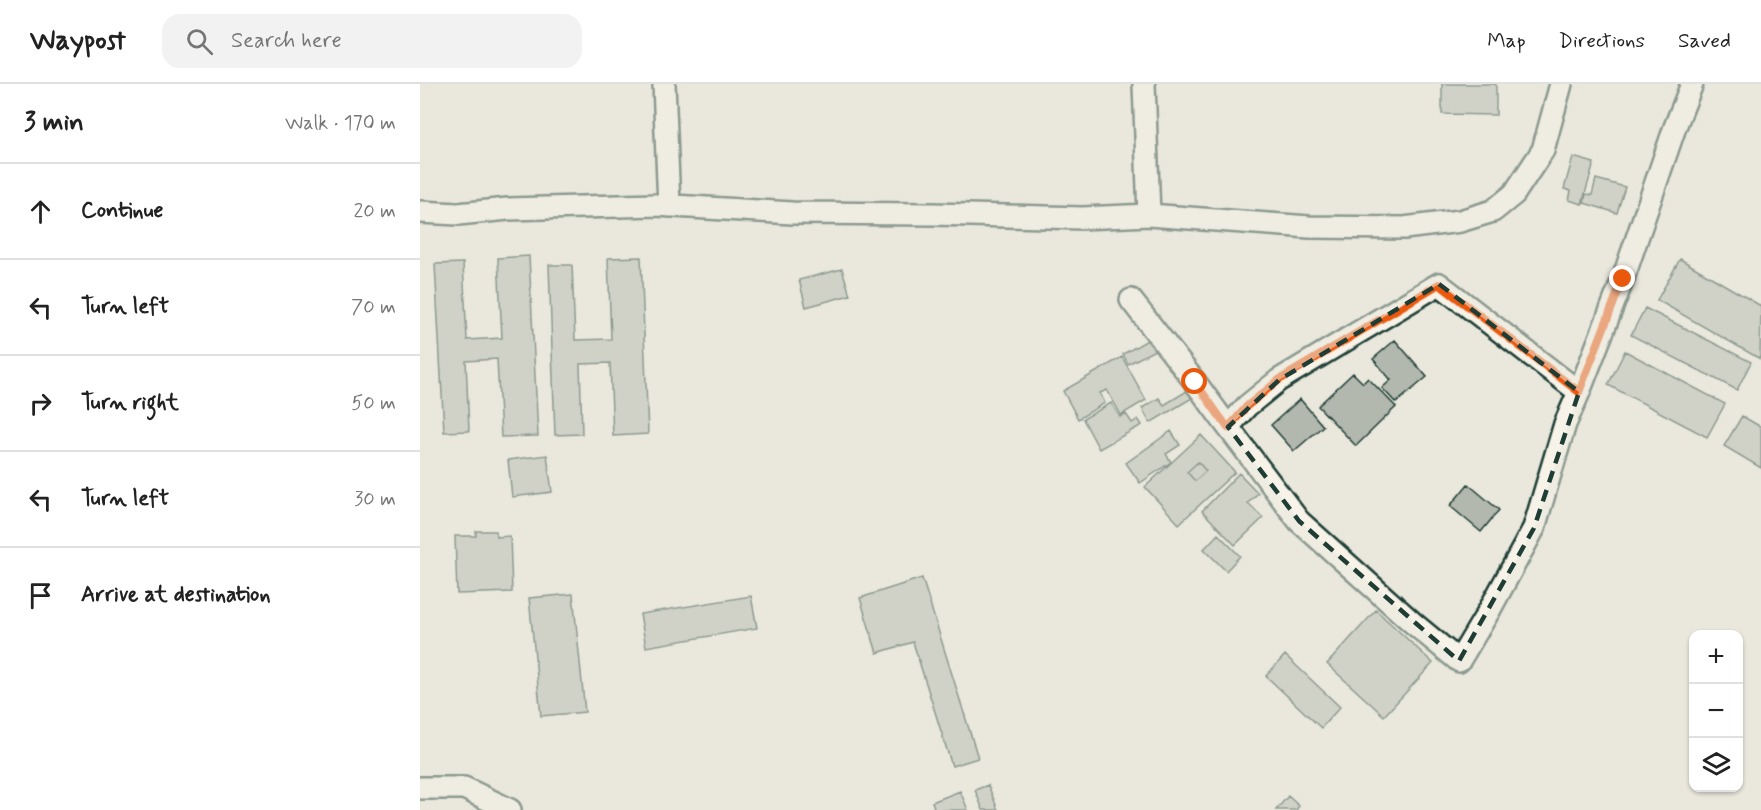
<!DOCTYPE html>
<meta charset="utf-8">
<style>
body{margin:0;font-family:Mynerve,sans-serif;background:#f2f2f2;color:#222}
.controls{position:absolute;right:18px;bottom:18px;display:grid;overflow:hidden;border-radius:12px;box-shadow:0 2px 4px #0004}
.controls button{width:54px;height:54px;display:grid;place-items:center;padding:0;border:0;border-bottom:2px solid #e0e0e0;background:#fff;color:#222;font:30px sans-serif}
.stop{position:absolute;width:18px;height:18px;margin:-14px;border:4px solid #ea580c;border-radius:50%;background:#fff}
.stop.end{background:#ea580c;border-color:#fff;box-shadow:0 2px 6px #0008}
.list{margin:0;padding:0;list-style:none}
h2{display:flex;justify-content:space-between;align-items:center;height:78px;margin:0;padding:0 24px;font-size:26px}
h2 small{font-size:20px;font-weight:400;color:#767676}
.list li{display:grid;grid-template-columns:39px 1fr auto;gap:18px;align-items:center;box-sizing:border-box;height:96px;padding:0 24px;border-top:2px solid #e0e0e0}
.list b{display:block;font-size:22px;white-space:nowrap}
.list em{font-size:20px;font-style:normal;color:#767676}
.icon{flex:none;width:33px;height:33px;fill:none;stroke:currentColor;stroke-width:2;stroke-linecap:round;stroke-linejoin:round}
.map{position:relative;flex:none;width:1341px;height:726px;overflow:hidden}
header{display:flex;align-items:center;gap:36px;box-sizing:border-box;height:84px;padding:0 30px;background:#fff;border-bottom:2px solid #e0e0e0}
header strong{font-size:28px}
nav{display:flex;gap:33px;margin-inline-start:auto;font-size:21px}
.search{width:420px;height:54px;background:#f2f2f2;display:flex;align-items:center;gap:15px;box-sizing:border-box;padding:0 21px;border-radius:18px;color:#767676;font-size:22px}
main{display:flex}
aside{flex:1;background:#fff}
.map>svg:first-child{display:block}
.building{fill:#b2b8ae;stroke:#1f3d34;stroke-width:1.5;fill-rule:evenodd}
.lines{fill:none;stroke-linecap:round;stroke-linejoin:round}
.street-casing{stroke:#1f3d34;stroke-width:26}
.street{stroke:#f7f3e8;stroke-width:21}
.route{stroke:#ea580c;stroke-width:8}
.marked{fill:none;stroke:#1f3d34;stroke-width:4.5;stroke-dasharray:12 8;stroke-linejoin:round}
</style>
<header>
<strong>Waypost</strong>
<div class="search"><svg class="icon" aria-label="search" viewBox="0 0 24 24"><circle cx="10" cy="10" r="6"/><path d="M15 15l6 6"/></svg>Search here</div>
<nav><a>Map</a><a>Directions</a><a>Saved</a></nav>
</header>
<main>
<aside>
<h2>3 min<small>Walk · 170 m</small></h2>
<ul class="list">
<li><svg class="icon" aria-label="ahead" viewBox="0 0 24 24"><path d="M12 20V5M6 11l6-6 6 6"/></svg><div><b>Continue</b></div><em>20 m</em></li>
<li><svg class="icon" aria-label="left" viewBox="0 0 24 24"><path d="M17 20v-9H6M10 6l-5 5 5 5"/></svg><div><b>Turn left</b></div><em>70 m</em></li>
<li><svg class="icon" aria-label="right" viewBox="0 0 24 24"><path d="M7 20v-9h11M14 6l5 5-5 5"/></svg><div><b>Turn right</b></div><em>50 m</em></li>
<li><svg class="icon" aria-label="left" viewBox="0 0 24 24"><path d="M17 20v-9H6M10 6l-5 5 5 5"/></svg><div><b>Turn left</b></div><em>30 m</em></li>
<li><svg class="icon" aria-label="arrive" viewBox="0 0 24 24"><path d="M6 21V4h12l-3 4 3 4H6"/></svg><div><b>Arrive at destination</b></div></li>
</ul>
</aside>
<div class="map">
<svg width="1341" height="726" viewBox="0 0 1341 726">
<rect width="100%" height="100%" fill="#eae8dd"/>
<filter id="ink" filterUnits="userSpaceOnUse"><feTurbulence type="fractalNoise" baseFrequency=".0167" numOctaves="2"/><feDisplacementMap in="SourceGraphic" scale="12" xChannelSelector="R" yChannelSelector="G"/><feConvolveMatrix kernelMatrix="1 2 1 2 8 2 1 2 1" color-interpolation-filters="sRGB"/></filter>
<g filter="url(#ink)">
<path class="building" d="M 1022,0 L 1076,0 L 1076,31 L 1022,30 Z
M 1153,73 L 1174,79 L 1162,120 L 1149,116 L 1151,107 L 1144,105 Z
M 1176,95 L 1205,103 L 1197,129 L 1164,119 L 1166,110 L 1172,111 Z
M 109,172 L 118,352 L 81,353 L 77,275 L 46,277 L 49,347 L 24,348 L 15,180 L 43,179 L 47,256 L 82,254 L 78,174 Z
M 221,173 L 228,350 L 193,352 L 190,279 L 160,280 L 162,350 L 135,351 L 129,181 L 152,181 L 155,256 L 191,255 L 188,174 Z
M 1260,175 L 1341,222 L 1340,275 L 1237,216 Z
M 422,185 L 430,211 L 386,223 L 379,196 Z
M 1225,224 L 1331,278 L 1317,306 L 1211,251 Z
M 731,254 L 737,265 L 708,280 L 703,270 Z
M 975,256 L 1007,293 L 976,319 L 962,304 L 971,296 L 953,275 Z
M 1205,267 L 1305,320 L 1287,353 L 1188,301 Z
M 702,273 L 726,316 L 701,331 L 687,306 L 680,309 L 685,319 L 658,335 L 643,307 Z
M 933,289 L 943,299 L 948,294 L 976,323 L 936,362 L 898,322 Z
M 767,307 L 772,314 L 730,339 L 722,324 L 739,314 L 744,321 Z
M 880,315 L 903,342 L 874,367 L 851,341 Z
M 691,319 L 700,333 L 706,330 L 712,339 L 718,335 L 722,341 L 679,365 L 663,335 Z
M 1322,332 L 1341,343 L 1341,384 L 1304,362 Z
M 751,347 L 760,361 L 746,370 L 751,378 L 720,399 L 706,379 Z
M 781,351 L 815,388 L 759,440 L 725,403 ZM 778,378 L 786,387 L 775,397 L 767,388 Z
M 127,371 L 132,408 L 92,413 L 88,376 Z
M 778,378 L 786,387 L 775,397 L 767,388 Z
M 819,389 L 838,409 L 828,419 L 843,434 L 815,461 L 782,427 Z
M 1048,400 L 1079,426 L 1061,448 L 1030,422 Z
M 56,447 L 76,447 L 76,453 L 90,452 L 92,508 L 37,510 L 35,452 L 56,452 Z
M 798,450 L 820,472 L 806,487 L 784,465 Z
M 502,494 L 558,674 L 532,682 L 493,558 L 457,569 L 440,514 Z
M 153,510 L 165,628 L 121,632 L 109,514 Z
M 331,512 L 337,544 L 226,563 L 220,530 Z
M 956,526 L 1013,579 L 964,632 L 907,580 Z
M 865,571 L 920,623 L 901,644 L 846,592 Z
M 568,701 L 578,726 L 563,726 L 555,706 Z
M 540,707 L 548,726 L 515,726 L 512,718 Z
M 868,712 L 879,722 L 876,726 L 856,726 Z"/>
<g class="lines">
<g class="street-casing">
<path id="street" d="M 244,0 L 249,122
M 724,0 L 729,131
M 0,128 L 38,130 L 88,125 L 236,121 L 372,129 L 513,130 L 662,134 L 729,131 L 889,143 L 984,144 L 1040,137 L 1073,127 L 1094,110 L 1123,66 L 1141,0
M 711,216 L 775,298 L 808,343 L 827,322 L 859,296 L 1019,200 L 1159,308 L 1203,195 L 1255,43 L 1272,0
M 808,343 L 879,437 L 993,539 L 1039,577 L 1070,525 L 1114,444 L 1145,340 L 1159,308
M 0,704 L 44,704 L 90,726"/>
</g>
<use href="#street" class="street"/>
</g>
</g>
<g class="lines" filter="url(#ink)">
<path class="route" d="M 775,298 L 808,344 L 827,322 L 859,296 L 1019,200 L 1159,308 L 1203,195"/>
</g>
<path d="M0 0H1341V726H0ZM 1019,200 L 1159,308 L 1114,444 L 1039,577 L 879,437 L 808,343 L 859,296 Z" fill="#eae8dd" fill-opacity=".55" fill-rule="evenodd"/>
<path class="marked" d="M 1019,200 L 1159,308 L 1114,444 L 1039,577 L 879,437 L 808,343 L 859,296 Z"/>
</svg>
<div class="controls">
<button>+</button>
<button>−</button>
<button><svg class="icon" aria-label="layers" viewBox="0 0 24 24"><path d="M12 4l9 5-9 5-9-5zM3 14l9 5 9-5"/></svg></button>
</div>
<div class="stop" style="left:775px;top:298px"></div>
<div class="stop end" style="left:1203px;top:195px"></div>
</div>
</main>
